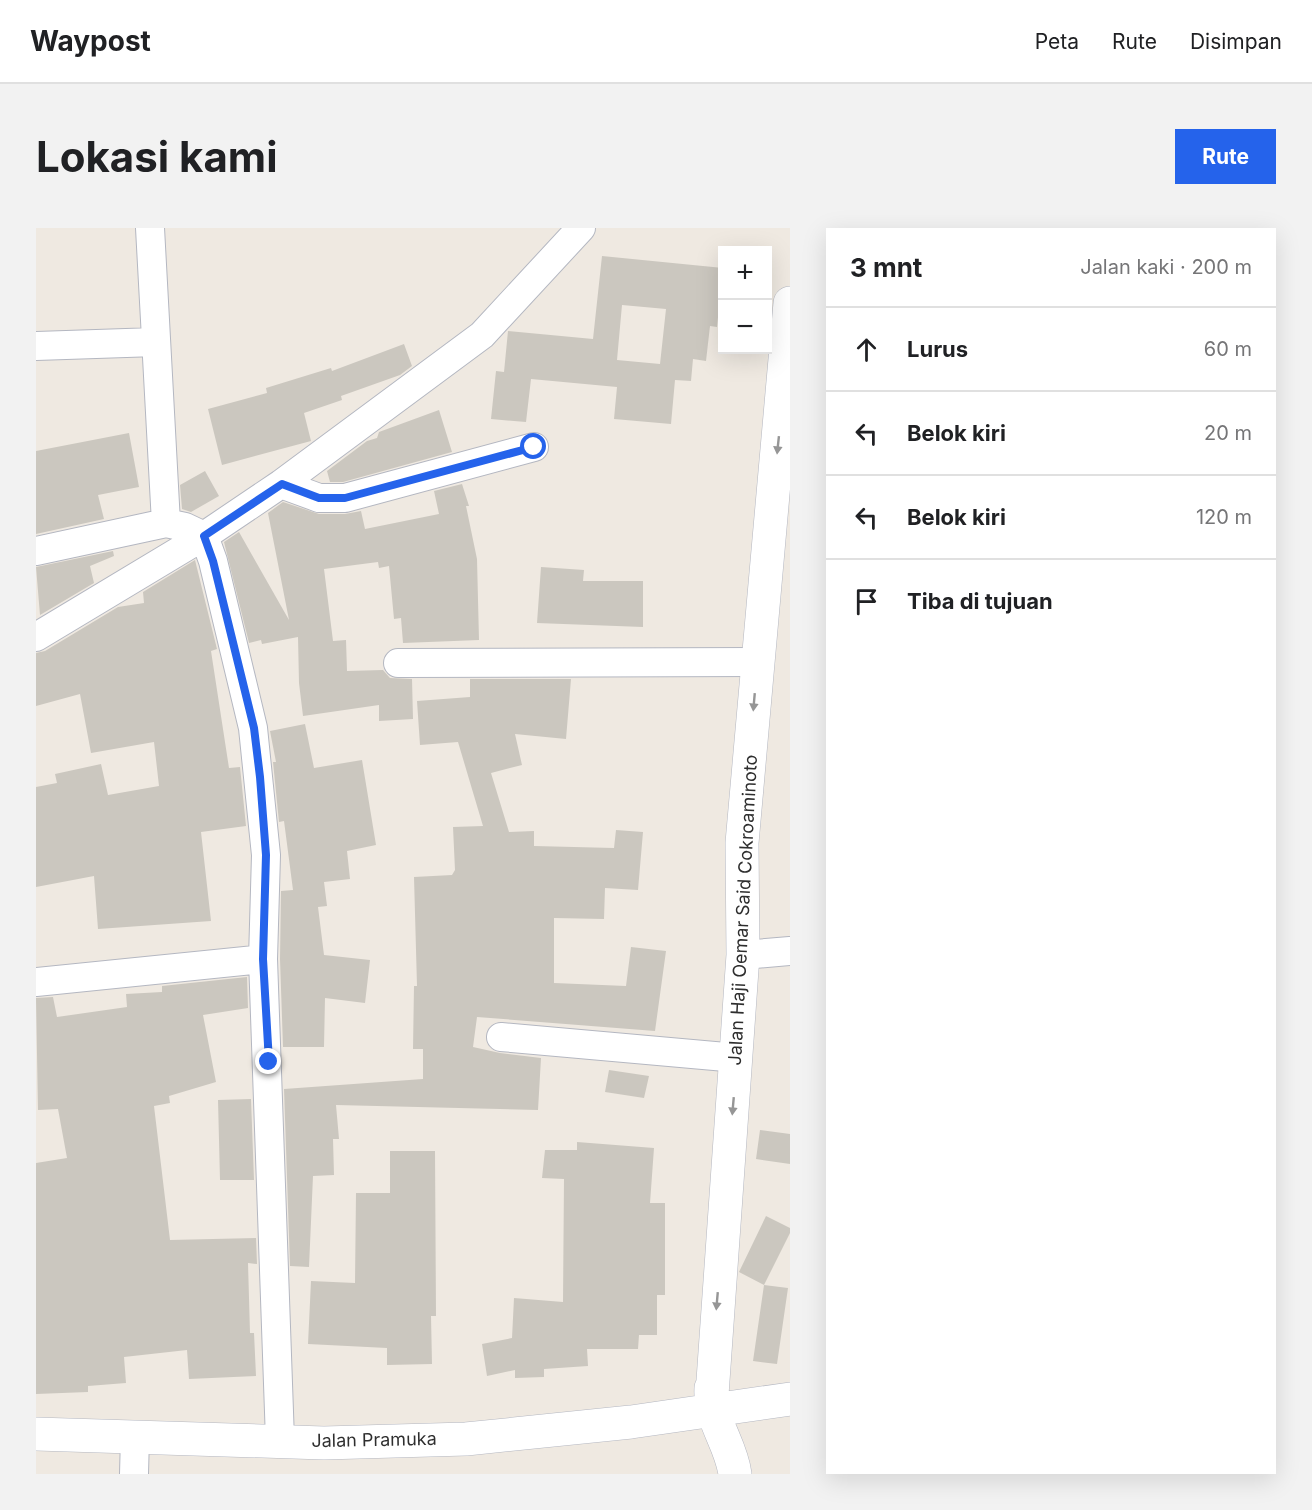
<!DOCTYPE html>
<html lang="id">
<meta charset="utf-8">
<style>
body{margin:0;font-family:Inter,sans-serif;background:#f2f2f2;color:#202124}
.controls{position:absolute;right:18px;top:18px;display:grid;overflow:hidden;border-radius:0px;box-shadow:0 6px 24px #0002}
.controls button{width:54px;height:54px;display:grid;place-items:center;padding:0;border:0;border-bottom:2px solid #e0e0e0;background:#fff;color:#202124;font:30px sans-serif}
.stop{position:absolute;width:18px;height:18px;margin:-14px;border:4px solid #2563eb;border-radius:50%;background:#fff}
.stop.end{background:#2563eb;border-color:#fff;box-shadow:0 2px 6px #0008}
.list{margin:0;padding:0;list-style:none}
h2{display:flex;justify-content:space-between;align-items:center;height:78px;margin:0;padding:0 24px;font-size:26px}
h2 small{font-size:20px;font-weight:400;color:#757577}
.list li{display:grid;grid-template-columns:39px 1fr auto;gap:18px;align-items:center;box-sizing:border-box;height:84px;padding:0 24px;border-top:2px solid #e0e0e0}
.list b{display:block;font-size:22px;white-space:nowrap}
.list em{font-size:20px;font-style:normal;color:#757577}
.icon{flex:none;width:33px;height:33px;fill:none;stroke:currentColor;stroke-width:2;stroke-linecap:round;stroke-linejoin:round}
.map{position:relative;flex:none;width:754px;height:1246px;overflow:hidden;border-radius:0px}
header{display:flex;align-items:center;gap:36px;box-sizing:border-box;height:84px;padding:0 30px;background:#fff;border-bottom:2px solid #e0e0e0}
header strong{font-size:28px}
nav{display:flex;gap:33px;margin-inline-start:auto;font-size:21px}
.intro{display:flex;align-items:center;justify-content:space-between;box-sizing:border-box;height:144px;padding:0 36px}
h1{margin:0;font-size:42px}
.button{padding:15px 27px;border-radius:0px;background:#2563eb;color:#fff;font-size:21px;font-weight:700}
main{display:flex;gap:36px;padding:0 36px}
aside{flex:1;background:#fff;border-radius:0px;box-shadow:0 6px 24px #0002}
.map>svg:first-child{display:block}
.building{fill:#cbc7bf;fill-rule:evenodd}
.lines{fill:none;stroke-linecap:round;stroke-linejoin:round}
.street-casing{stroke:#b4b7c1;stroke-width:30}
.secondary-casing{stroke:#b4b7c1;stroke-width:34}
.street{stroke:#fff;stroke-width:28}
.secondary{stroke:#fff;stroke-width:33}
.oneway{fill:#969696}
.route{stroke:#2563eb;stroke-width:8}
.labels{text-anchor:middle;stroke-width:5;stroke-linejoin:round;paint-order:stroke}
.street-label{font-size:18px;fill:#2e2e2e;stroke:#fff}
</style>
<header>
<strong>Waypost</strong>
<nav><a>Peta</a><a>Rute</a><a>Disimpan</a></nav>
</header>
<div class="intro"><h1>Lokasi kami</h1><a class="button">Rute</a></div>
<main>
<div class="map">
<svg width="754" height="1246" viewBox="0 0 754 1246">
<rect width="100%" height="100%" fill="#efe9e1"/>
<path class="building" d="M 566,28 L 687,40 L 681,99 L 674,98 L 670,133 L 657,131 L 655,153 L 639,152 L 635,196 L 578,191 L 581,159 L 495,151 L 490,194 L 455,191 L 460,143 L 468,144 L 472,103 L 557,111 ZM 586,77 L 630,81 L 624,136 L 581,132 Z
M 368,116 L 376,138 L 364,147 L 305,168 L 306,172 L 268,185 L 275,213 L 186,237 L 172,181 L 231,165 L 230,160 L 295,140 L 296,143 Z
M 403,182 L 416,224 L 307,254 L 294,254 L 291,243 L 331,213 L 341,210 L 343,204 Z
M 93,205 L 103,259 L 62,267 L 68,291 L 0,306 L 0,223 Z
M 169,243 L 183,268 L 155,284 L 146,281 L 144,257 Z
M 426,256 L 433,278 L 430,278 L 441,331 L 443,412 L 367,415 L 365,390 L 358,391 L 353,338 L 343,340 L 342,334 L 288,341 L 297,413 L 310,412 L 311,443 L 347,442 L 354,450 L 376,451 L 377,491 L 343,493 L 343,477 L 267,488 L 263,455 L 262,409 L 226,416 L 225,412 L 213,415 L 188,314 L 203,304 L 253,392 L 232,285 L 247,274 L 283,286 L 309,286 L 325,283 L 329,301 L 403,286 L 398,263 Z
M 77,323 L 78,328 L 54,338 L 58,355 L 4,387 L 0,339 Z
M 159,332 L 181,421 L 175,423 L 193,540 L 204,539 L 210,598 L 165,604 L 175,693 L 62,701 L 58,648 L 0,659 L 0,559 L 21,555 L 19,546 L 65,536 L 72,567 L 123,558 L 118,514 L 55,525 L 44,466 L 0,478 L 0,425 L 9,423 L 82,379 L 108,375 L 107,364 Z
M 505,339 L 548,342 L 547,353 L 607,353 L 607,399 L 501,395 Z
M 434,451 L 535,451 L 530,511 L 479,506 L 486,537 L 455,545 L 473,604 L 498,603 L 498,618 L 578,620 L 580,602 L 607,604 L 602,662 L 569,660 L 568,691 L 518,690 L 518,755 L 590,758 L 595,719 L 630,723 L 619,803 L 441,789 L 437,819 L 464,825 L 505,830 L 502,882 L 300,877 L 303,911 L 297,911 L 298,947 L 277,948 L 273,1039 L 254,1038 L 248,861 L 387,851 L 387,821 L 377,821 L 378,758 L 381,758 L 378,649 L 416,647 L 419,642 L 417,599 L 447,598 L 422,514 L 384,517 L 381,473 L 434,469 Z
M 269,496 L 278,540 L 326,532 L 340,617 L 311,623 L 314,651 L 288,654 L 291,678 L 282,679 L 288,727 L 334,732 L 329,775 L 289,770 L 288,819 L 247,819 L 244,731 L 245,663 L 257,662 L 248,593 L 243,594 L 237,534 L 240,534 L 234,503 Z
M 211,749 L 212,780 L 167,787 L 180,854 L 133,868 L 134,875 L 118,878 L 134,1012 L 220,1010 L 221,1036 L 212,1035 L 214,1105 L 218,1105 L 220,1148 L 153,1151 L 151,1122 L 88,1129 L 90,1155 L 52,1158 L 52,1164 L 0,1166 L 0,935 L 31,930 L 22,881 L 2,882 L 0,770 L 17,769 L 21,789 L 91,779 L 90,766 L 126,764 L 126,758 Z
M 573,842 L 613,848 L 608,870 L 569,864 Z
M 215,871 L 218,952 L 184,952 L 182,872 Z
M 724,902 L 754,906 L 754,936 L 720,931 Z
M 541,914 L 618,920 L 614,975 L 629,975 L 629,1067 L 621,1067 L 621,1107 L 603,1107 L 602,1121 L 551,1121 L 552,1138 L 508,1141 L 508,1149 L 479,1150 L 479,1142 L 451,1148 L 446,1116 L 476,1110 L 478,1070 L 527,1074 L 528,951 L 506,950 L 509,922 L 541,922 Z
M 354,923 L 399,923 L 400,1088 L 395,1088 L 396,1136 L 351,1137 L 351,1120 L 272,1116 L 275,1053 L 319,1055 L 320,965 L 354,965 Z
M 730,988 L 754,1000 L 754,1005 L 728,1057 L 703,1044 Z
M 728,1057 L 752,1060 L 741,1136 L 717,1133 Z"/>
<g class="lines">
<g class="street-casing">
<path id="street" d="M 114,0 L 130,295
M 0,118 L 120,114
M 245,256 L 283,270 L 309,270 L 498,219
M 0,323 L 130,295 L 149,299 L 168,308 L 177,333 L 217,500 L 230,627 L 227,731 L 244,1212
M 0,409 L 168,308 L 245,256 L 446,107 L 545,0
M 362,435 L 721,434
M 707,727 L 754,723
M 0,754 L 227,731
M 465,809 L 701,830
M 98,1246 L 99,1209"/>
</g>
<g class="secondary-casing">
<path id="secondary" d="M 675,1160 C 673,1192 695,1215 699,1246
M 675,1181 L 707,727 L 706,615 L 754,75
M 0,1206 L 288,1215 L 430,1211 L 595,1194 L 754,1171"/>
</g>
<use href="#street" class="street"/>
<use href="#secondary" class="secondary"/>
</g>
<defs><path id="oneway-solid" d="M-6-.8H1V-3.2L6.5 0L1 3.2V.8H-6Z" transform="scale(1.5)"/></defs>
<g class="oneway">
<use href="#oneway-solid" transform="translate(742 217) rotate(96)"/>
<use href="#oneway-solid" transform="translate(718 474) rotate(95)"/>
<use href="#oneway-solid" transform="translate(697 878) rotate(95)"/>
<use href="#oneway-solid" transform="translate(681 1073) rotate(95)"/>
</g>
<g class="lines">
<path class="route" d="M 233,834 L 227,731 L 230,627 L 224,549 L 218,500 L 177,333 L 168,308 L 246,256 L 283,270 L 309,270 L 498,219"/>
</g>
<g class="labels">
<g class="street-label">
<text transform="translate(707 682) rotate(-87)" y="6">Jalan Haji Oemar Said Cokroaminoto</text>
<text transform="translate(338 1212) rotate(-1)" y="6">Jalan Pramuka</text>
</g>
</g>
</svg>
<div class="controls">
<button>+</button>
<button>−</button>
</div>
<div class="stop" style="left:498px;top:219px"></div>
<div class="stop end" style="left:233px;top:834px"></div>
</div>
<aside>
<h2>3 mnt<small>Jalan kaki · 200 m</small></h2>
<ul class="list">
<li><svg class="icon" aria-label="ahead" viewBox="0 0 24 24"><path d="M12 20V5M6 11l6-6 6 6"/></svg><div><b>Lurus</b></div><em>60 m</em></li>
<li><svg class="icon" aria-label="left" viewBox="0 0 24 24"><path d="M17 20v-9H6M10 6l-5 5 5 5"/></svg><div><b>Belok kiri</b></div><em>20 m</em></li>
<li><svg class="icon" aria-label="left" viewBox="0 0 24 24"><path d="M17 20v-9H6M10 6l-5 5 5 5"/></svg><div><b>Belok kiri</b></div><em>120 m</em></li>
<li><svg class="icon" aria-label="arrive" viewBox="0 0 24 24"><path d="M6 21V4h12l-3 4 3 4H6"/></svg><div><b>Tiba di tujuan</b></div></li>
</ul>
</aside>
</main>
